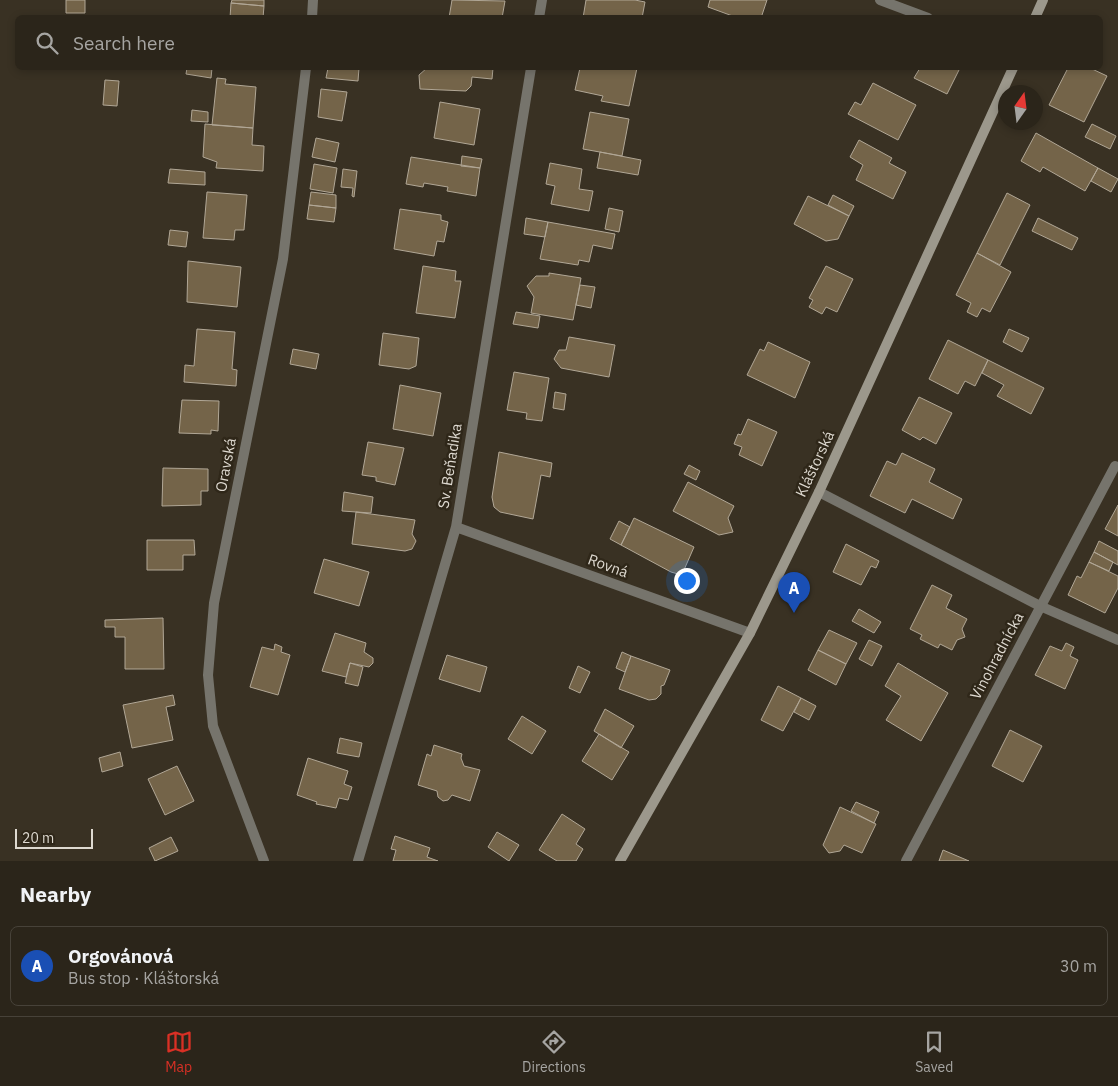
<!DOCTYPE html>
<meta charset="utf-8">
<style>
body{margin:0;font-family:"IBM Plex Sans",sans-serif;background:#332d23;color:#f1f3f6}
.compass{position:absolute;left:998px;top:85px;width:45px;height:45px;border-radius:50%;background:#2b251a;box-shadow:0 2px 8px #0003;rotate:14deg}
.scale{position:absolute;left:15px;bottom:12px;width:78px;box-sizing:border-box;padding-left:5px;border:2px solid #ded9d0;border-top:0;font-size:14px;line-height:18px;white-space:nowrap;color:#ded9d0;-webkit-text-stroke:4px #2f2719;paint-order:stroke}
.you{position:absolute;left:686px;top:580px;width:18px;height:18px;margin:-12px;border:4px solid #fff;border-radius:50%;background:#1a73e8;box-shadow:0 0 0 8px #1a73e833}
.badge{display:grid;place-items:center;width:32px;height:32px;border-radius:50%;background:#d93025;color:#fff;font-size:16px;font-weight:700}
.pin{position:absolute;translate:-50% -41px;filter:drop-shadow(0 1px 2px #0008)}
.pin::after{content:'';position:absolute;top:26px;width:18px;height:15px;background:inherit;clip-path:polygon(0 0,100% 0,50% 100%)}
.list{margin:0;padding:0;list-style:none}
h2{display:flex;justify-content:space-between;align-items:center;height:65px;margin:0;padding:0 20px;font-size:21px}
h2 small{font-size:16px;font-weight:400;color:#a6a5a2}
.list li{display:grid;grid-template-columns:32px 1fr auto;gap:15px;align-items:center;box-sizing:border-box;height:80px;margin:0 10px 10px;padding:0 10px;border:1px solid #474239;border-radius:8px}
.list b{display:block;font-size:19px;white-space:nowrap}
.list p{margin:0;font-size:16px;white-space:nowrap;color:#a6a5a2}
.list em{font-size:16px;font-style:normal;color:#a6a5a2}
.icon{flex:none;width:28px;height:28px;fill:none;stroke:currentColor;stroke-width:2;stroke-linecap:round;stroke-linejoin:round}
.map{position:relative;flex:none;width:1118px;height:861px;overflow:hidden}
.search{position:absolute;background:#2b251a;box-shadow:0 2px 8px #0003;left:15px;right:15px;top:15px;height:55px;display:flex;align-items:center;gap:12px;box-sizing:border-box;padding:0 18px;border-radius:8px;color:#a6a5a2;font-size:19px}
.sheet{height:155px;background:#2b251a}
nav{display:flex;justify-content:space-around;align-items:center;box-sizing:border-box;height:70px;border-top:1px solid #474239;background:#2b251a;font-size:14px;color:#a6a5a2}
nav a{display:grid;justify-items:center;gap:2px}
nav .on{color:#d93025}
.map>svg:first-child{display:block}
.building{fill:#746449;stroke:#b1a796}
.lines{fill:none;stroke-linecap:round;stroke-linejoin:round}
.street{stroke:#76746c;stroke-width:10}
.secondary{stroke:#9c988c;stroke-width:10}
.labels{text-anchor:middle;stroke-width:5;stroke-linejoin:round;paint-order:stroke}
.street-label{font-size:15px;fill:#ded9d0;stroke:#2f2719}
</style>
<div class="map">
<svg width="1118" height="861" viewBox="0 0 1118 861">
<rect width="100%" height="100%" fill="#393123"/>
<path class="building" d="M 66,0 L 85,0 L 85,13 L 66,13 Z
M 232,0 L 264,0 L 264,6 L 231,3 Z
M 452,0 L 505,1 L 502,18 L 449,18 Z
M 586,0 L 635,0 L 645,2 L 642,18 L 583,18 Z
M 710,0 L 767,0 L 761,18 L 738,18 L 708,7 Z
M 231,3 L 264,6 L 263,18 L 230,18 Z
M 187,68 L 212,68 L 211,78 L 186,74 Z
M 328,68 L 359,68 L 358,81 L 326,78 Z
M 427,68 L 493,68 L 492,79 L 472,77 L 471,86 L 466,91 L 420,89 L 419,75 Z
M 580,68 L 637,68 L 629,106 L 601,101 L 603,96 L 575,90 Z
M 920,68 L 960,68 L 947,94 L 914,78 Z
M 1068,68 L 1090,68 L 1107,76 L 1084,122 L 1049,105 Z
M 217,78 L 226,79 L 225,84 L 256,87 L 253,128 L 212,125 Z
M 105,80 L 119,81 L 117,106 L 103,105 Z
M 873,83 L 916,105 L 898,140 L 848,114 L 855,102 L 861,105 Z
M 321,89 L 347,92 L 342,121 L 318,117 Z
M 440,102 L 480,109 L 474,145 L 434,138 Z
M 192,110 L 208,112 L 208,122 L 191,121 Z
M 590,112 L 629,119 L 622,156 L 583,149 Z
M 205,124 L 253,128 L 252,145 L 264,146 L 263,171 L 216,168 L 217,162 L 203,157 Z
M 1092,124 L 1116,136 L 1110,149 L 1085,137 Z
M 1036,133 L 1098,168 L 1085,191 L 1043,167 L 1040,172 L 1021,161 Z
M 316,138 L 339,143 L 335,162 L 312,157 Z
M 859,140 L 892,158 L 889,163 L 906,172 L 893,199 L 856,180 L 863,165 L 850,157 Z
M 600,152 L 641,160 L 638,175 L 597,168 Z
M 462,156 L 482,159 L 480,168 L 461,166 Z
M 411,157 L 480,168 L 476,196 L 447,191 L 448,187 L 424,183 L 423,187 L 406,184 Z
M 550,163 L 582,169 L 579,189 L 593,191 L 589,211 L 551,204 L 555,186 L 546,184 Z
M 314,164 L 337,168 L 333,193 L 310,189 Z
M 1098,168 L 1118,179 L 1111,192 L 1091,181 Z
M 170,169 L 205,172 L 205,185 L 168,183 Z
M 343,169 L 357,171 L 354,197 L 352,196 L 353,188 L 341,187 Z
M 207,192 L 247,195 L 244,230 L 235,230 L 234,240 L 203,238 Z
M 311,192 L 336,195 L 336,208 L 309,205 Z
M 1007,193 L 1030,205 L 1000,265 L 977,253 Z
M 833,195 L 854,206 L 849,216 L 828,205 Z
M 808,196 L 849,216 L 838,239 L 826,241 L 794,224 Z
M 309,205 L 336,208 L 334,222 L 307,219 Z
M 609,208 L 623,211 L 619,232 L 605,229 Z
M 400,209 L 441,215 L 441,220 L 448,222 L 444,242 L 437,241 L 434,256 L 394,249 Z
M 526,218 L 548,222 L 545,237 L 524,234 Z
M 1038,218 L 1078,238 L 1072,250 L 1032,231 Z
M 548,222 L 615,234 L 612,249 L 593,245 L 589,262 L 579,260 L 578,265 L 540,259 Z
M 170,230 L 188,232 L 186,247 L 168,245 Z
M 977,253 L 1011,272 L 990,312 L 982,308 L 977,317 L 967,312 L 971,303 L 956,295 Z
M 188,261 L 241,267 L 237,307 L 187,302 Z
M 423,266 L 456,271 L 455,281 L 461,281 L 455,318 L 416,313 Z
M 826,266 L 853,279 L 837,312 L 826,307 L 822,314 L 809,307 L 813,300 L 809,298 Z
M 549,273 L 581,278 L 573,320 L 531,313 L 534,297 L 527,286 L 536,276 L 549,276 Z
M 580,285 L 595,287 L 591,308 L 576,305 Z
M 516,312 L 540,316 L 538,328 L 513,324 Z
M 197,329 L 235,332 L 232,369 L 237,370 L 236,386 L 184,382 L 185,365 L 194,366 Z
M 1009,329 L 1029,338 L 1022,352 L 1003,342 Z
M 383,333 L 419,338 L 416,366 L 409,369 L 379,365 Z
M 569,337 L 615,345 L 609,377 L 561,368 L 554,359 L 559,350 L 566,350 Z
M 948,340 L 988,360 L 975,386 L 965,381 L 958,394 L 929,379 Z
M 768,342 L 810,362 L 795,398 L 747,375 L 760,349 L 764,351 Z
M 293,349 L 319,354 L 316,369 L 290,364 Z
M 988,360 L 1044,388 L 1031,414 L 997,396 L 1004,385 L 982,373 Z
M 514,372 L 549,378 L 542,421 L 526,419 L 527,413 L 507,410 Z
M 400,385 L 441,393 L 433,436 L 393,429 Z
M 555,392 L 566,394 L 564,410 L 553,408 Z
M 919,397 L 952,413 L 936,444 L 923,437 L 920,440 L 902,430 Z
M 182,400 L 219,401 L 218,431 L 211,430 L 211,434 L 179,433 Z
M 748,419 L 777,432 L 762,466 L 739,455 L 742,447 L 734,444 L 738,434 L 741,435 Z
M 368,442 L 404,448 L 395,485 L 376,481 L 376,477 L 362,475 Z
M 499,452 L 552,463 L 550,477 L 541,475 L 533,519 L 500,512 L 494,507 L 492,497 Z
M 902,453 L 935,469 L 929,482 L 962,499 L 953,519 L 912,499 L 905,513 L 870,496 L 887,461 L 896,465 Z
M 689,465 L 700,471 L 696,480 L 684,474 Z
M 163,468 L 208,469 L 208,491 L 201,491 L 201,505 L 162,506 Z
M 688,482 L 734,506 L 728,518 L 733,532 L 719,535 L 673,511 Z
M 344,492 L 373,497 L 371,513 L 342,511 Z
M 1118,505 L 1118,536 L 1105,529 Z
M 356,512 L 415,520 L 412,534 L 416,541 L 412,549 L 405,551 L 352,544 Z
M 634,518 L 694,547 L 684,570 L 678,574 L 671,572 L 621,545 Z
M 619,521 L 630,527 L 621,545 L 610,539 Z
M 147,540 L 194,540 L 195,555 L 183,555 L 183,570 L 147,570 Z
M 1099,541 L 1118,551 L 1118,565 L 1094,552 Z
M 846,544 L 879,561 L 876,568 L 871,566 L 861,585 L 833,572 Z
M 1094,552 L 1113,562 L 1109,571 L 1089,562 Z
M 324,559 L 369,572 L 359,606 L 314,593 Z
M 1089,562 L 1118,576 L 1118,588 L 1105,613 L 1068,595 L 1077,576 L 1081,578 Z
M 932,585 L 952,595 L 946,608 L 967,619 L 962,629 L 965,637 L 957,640 L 952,650 L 940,644 L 938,648 L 920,639 L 922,635 L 910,629 Z
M 859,609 L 881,622 L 874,633 L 852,621 Z
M 163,618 L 164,669 L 125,669 L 125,637 L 115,637 L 115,627 L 105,627 L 105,620 Z
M 829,630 L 857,643 L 846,664 L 818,650 Z
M 335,633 L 366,643 L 364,652 L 373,658 L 373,663 L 369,667 L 350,663 L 346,677 L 322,671 Z
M 869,640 L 882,646 L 872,666 L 859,659 Z
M 1066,643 L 1074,647 L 1070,656 L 1078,660 L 1065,689 L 1035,675 L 1050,646 L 1062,651 Z
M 275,644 L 282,647 L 281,652 L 290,655 L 278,695 L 250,687 L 262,647 L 274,650 Z
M 818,650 L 846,664 L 836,685 L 808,670 Z
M 622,652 L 631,656 L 625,672 L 616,668 Z
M 447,655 L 487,667 L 480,692 L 439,679 Z
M 631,656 L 670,670 L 664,685 L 661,686 L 661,694 L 656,699 L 649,700 L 619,689 Z
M 350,663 L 363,667 L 358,686 L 345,683 Z
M 898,663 L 948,693 L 921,741 L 886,720 L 901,696 L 885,686 Z
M 578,666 L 590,672 L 580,693 L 569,688 Z
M 778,686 L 801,698 L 783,731 L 761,720 Z
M 173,695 L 175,705 L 166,707 L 173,740 L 132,748 L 123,705 Z
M 801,698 L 816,706 L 809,720 L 794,712 Z
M 605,709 L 634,726 L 621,748 L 594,731 Z
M 522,716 L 546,731 L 532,754 L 508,739 Z
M 1010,730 L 1042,746 L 1023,782 L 992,766 Z
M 599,734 L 629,752 L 612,780 L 582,761 Z
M 340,738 L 362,743 L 359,757 L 337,753 Z
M 434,745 L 462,754 L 461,758 L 464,766 L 480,770 L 470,801 L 452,795 L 448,800 L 443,801 L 438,797 L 437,791 L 418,785 L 427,754 L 431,756 Z
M 120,752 L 123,766 L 102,772 L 99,758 Z
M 308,758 L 348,771 L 344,784 L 352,787 L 348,800 L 339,798 L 336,808 L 316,804 L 317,802 L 297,795 Z
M 177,766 L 194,801 L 165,815 L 148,779 Z
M 856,802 L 879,812 L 874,823 L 851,811 Z
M 840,807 L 876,824 L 862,853 L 844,845 L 840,851 L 829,853 L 823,845 Z
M 562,814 L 585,829 L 576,844 L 583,849 L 576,861 L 557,861 L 539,850 Z
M 497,832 L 519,845 L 509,861 L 488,847 Z
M 395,836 L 430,848 L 427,857 L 438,861 L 393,861 L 396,850 L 391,849 Z
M 171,837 L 178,851 L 155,861 L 149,848 Z
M 943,850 L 969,861 L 939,861 Z"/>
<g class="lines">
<path class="street" d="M 880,0 L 928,18
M 312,18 L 313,0
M 539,18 L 542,0
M 819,492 L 1040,606 L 1118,640
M 456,527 L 750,633
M 264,861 L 213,726 L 208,675 L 214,603 L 283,259 L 306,68
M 358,861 L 456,527 L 531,68
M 906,861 L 1115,466"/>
<path class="secondary" d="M 1035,18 L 1043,0
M 620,861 L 750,633 L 819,492 L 1013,68"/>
</g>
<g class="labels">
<g class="street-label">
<text transform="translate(815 464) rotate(-65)" y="5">Kláštorská</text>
<text transform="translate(226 465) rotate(-79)" y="5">Oravská</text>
<text transform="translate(450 466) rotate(-81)" y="5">Sv. Beňadika</text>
<text transform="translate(608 566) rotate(20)" y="5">Rovná</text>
<text transform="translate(997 656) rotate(-62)" y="5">Vinohradnícka</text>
</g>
</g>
</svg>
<svg class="compass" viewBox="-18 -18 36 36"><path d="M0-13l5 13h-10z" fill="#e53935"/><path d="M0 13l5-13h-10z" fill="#a6a5a2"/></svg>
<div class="scale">20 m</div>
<div class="you"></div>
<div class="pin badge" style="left:794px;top:613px;background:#1a4fb4">A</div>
<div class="search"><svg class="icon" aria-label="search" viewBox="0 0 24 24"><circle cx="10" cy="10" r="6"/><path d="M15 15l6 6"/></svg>Search here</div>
</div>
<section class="sheet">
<h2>Nearby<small></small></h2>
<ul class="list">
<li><span class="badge" style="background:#1a4fb4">A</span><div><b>Orgovánová</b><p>Bus stop · Kláštorská</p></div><em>30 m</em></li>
</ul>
</section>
<nav>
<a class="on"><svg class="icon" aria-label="map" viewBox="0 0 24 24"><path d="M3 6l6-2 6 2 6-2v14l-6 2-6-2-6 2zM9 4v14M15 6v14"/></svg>Map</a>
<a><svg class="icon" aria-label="directions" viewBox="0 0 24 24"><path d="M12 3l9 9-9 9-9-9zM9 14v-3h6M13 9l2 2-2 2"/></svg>Directions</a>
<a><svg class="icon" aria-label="saved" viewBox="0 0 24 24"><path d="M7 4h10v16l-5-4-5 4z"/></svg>Saved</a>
</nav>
